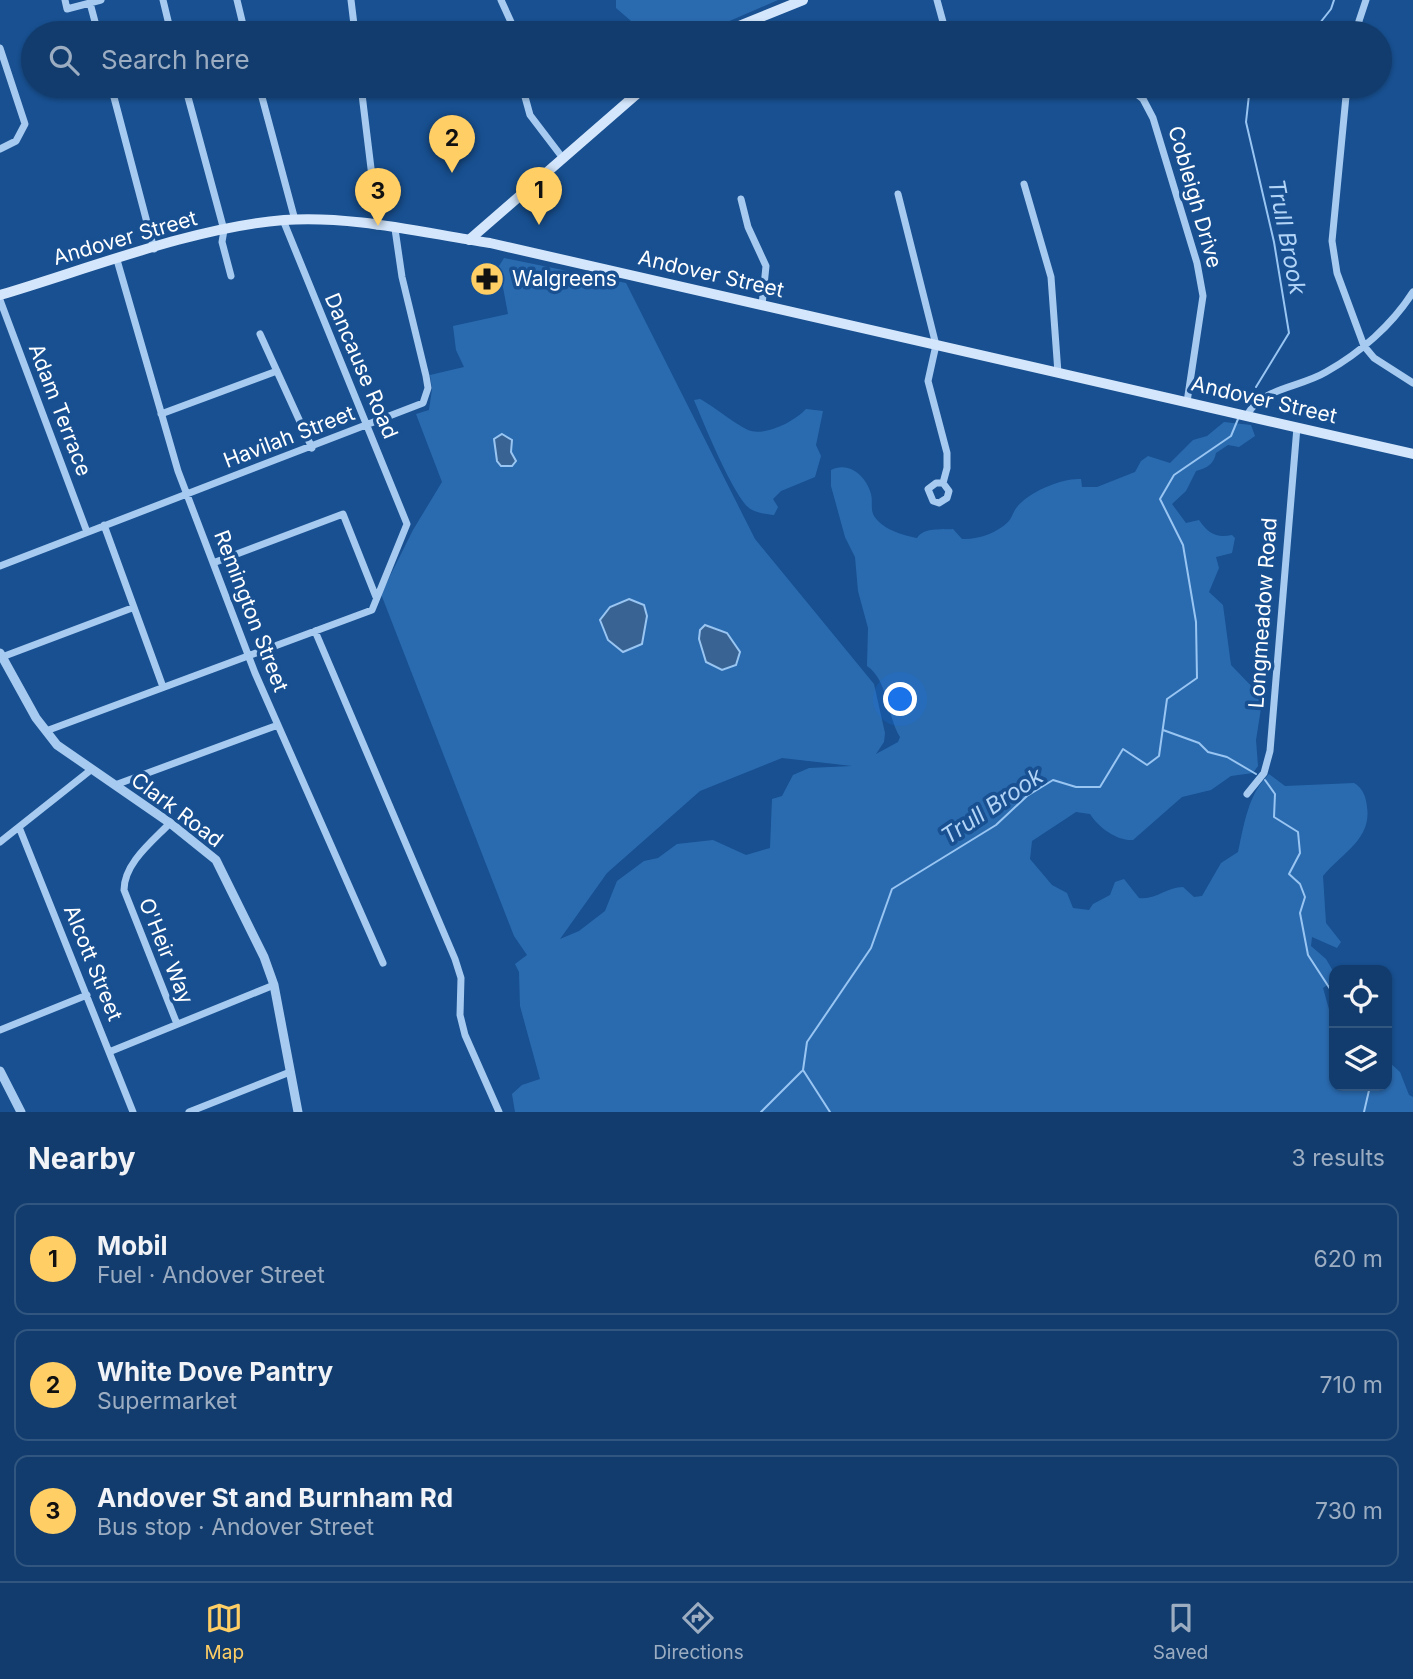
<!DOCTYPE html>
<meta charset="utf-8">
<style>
body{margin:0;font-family:Inter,sans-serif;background:#1f4775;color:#f1f3f6}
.controls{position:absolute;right:21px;bottom:21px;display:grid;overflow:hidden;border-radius:14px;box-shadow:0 2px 5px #0004}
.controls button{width:63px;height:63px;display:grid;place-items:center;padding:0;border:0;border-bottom:2px solid #315680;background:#123c6d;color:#f1f3f6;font:35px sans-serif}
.you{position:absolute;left:901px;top:700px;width:24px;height:24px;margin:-18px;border:5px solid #fff;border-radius:50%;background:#1a73e8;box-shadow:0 0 0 10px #1a73e833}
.badge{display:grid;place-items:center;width:46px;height:46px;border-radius:50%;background:#ffce65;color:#111;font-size:23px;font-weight:700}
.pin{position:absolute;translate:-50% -58px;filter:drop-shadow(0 2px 4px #0008)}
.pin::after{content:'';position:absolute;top:37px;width:24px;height:21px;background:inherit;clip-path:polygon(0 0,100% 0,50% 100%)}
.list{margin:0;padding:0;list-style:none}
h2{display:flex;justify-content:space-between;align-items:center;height:91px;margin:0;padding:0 28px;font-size:30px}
h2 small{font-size:23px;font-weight:400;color:#9cadc2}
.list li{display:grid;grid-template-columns:46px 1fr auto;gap:21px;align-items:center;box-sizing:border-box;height:112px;margin:0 14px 14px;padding:0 14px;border:2px solid #315680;border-radius:14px}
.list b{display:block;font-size:26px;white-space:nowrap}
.list p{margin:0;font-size:23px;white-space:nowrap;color:#9cadc2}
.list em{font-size:23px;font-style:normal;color:#9cadc2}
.icon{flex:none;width:38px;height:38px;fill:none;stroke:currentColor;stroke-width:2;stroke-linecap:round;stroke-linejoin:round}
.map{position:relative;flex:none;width:1413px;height:1112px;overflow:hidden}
.search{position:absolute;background:#123c6d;box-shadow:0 2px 5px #0004;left:21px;right:21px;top:21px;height:77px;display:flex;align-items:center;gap:18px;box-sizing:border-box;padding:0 24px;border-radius:38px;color:#9cadc2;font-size:26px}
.sheet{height:469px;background:#123c6d}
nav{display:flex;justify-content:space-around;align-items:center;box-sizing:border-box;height:98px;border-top:2px solid #315680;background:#123c6d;font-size:19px;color:#9cadc2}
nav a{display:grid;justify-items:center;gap:4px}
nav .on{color:#ffce65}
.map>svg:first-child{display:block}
.green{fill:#2a6bb0;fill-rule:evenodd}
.water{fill:#396392;stroke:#99c5f2;stroke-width:2}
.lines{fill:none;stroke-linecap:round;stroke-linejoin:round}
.stream{stroke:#99c5f2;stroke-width:2}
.minor{stroke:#a6caf0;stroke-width:7}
.tertiary{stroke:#a6caf0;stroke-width:9}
.secondary{stroke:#d4e6fb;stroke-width:10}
.labels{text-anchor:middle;stroke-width:7;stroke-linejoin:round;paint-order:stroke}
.street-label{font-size:21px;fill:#fff;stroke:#185091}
.poi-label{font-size:21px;fill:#fff;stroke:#185091;text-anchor:start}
.water-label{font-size:23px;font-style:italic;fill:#b2d4f7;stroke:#185091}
</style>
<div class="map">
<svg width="1413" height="1112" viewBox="0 0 1413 1112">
<rect width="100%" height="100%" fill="#185091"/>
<path class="green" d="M 616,0 L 778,0 L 702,33 L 645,33 L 616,8 Z
M 504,258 L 626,283 L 755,539 L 874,684 L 885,733 L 884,742 L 876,754 L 898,742 L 900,737 C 887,716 888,680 867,666 L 868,628 L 858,591 L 855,557 L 845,537 L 831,486 L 831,470 C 848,461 866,475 871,494 C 873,501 870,509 874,516 C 882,529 902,535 917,538 C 924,527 941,530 953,529 L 962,539 C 977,540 997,533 1008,522 C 1012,518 1013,512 1017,507 C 1029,492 1062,478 1081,479 L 1082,487 L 1097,487 L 1135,472 L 1141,461 L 1148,456 L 1170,463 L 1193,440 L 1207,436 L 1224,422 L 1251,425 L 1255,436 L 1239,447 L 1228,445 L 1216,453 C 1214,464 1207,468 1196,471 L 1186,491 L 1172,504 L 1186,523 L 1199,520 C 1209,534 1216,538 1232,535 L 1235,538 L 1232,553 L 1216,557 L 1219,568 L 1209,592 L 1223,605 L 1231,665 L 1259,694 L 1262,702 L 1256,740 L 1258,766 L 1253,773 L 1231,776 L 1211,790 L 1182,797 L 1133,840 C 1117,841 1099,828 1090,814 L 1076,812 L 1032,841 L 1030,859 L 1052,885 L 1067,893 L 1073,908 L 1089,910 L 1093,904 L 1110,895 L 1115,882 L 1124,879 L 1139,898 C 1156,900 1167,887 1183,887 L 1194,897 L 1202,896 L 1221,863 L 1238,852 C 1244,825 1248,794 1269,774 L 1285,786 L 1354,783 C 1363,788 1366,797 1367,807 C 1372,839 1341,854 1323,876 L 1326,923 L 1341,942 L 1337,948 L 1312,937 L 1311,946 L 1326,959 L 1333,971 L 1330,983 L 1323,988 L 1334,1027 L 1334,1086 L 1387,1086 L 1387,1060 L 1400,1072 L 1409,1095 L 1413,1097 L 1413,1112 L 515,1112 L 512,1094 L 522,1085 L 540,1079 L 520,1006 L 519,972 L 515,964 L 527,955 L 514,936 L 381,594 L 413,530 L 442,482 L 416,414 L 429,410 L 432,389 L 430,375 L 464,367 L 456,350 L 453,326 L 508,314 L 499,266 ZM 782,758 L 852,766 L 809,768 L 793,775 L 782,796 L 772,799 L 770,848 L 746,855 L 713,840 L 677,844 L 658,858 L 644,861 L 617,881 L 605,911 L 579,931 L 560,939 L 607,873 L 700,791 Z
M 700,399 C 712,405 740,428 751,431 C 768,435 795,421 806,409 L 823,411 L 816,445 L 821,456 L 815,477 L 781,491 L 773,499 L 778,507 L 774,515 C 766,514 754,513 748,507 C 732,492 704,424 694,400 Z"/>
<path class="water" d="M 502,434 L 512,440 L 511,452 L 516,461 L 512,466 L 501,466 L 497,461 L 494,439 Z
M 629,599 L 644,605 L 647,616 L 642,644 L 623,652 L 608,640 L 600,620 L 610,607 Z
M 705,625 L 727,633 L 740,652 L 736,665 L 722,670 L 706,662 L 699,639 L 700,630 Z"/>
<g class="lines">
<path class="stream" d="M 1312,33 L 1331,9 L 1334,0
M 1250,86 L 1246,122 L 1274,242 L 1289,333 L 1256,387
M 1163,730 L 1199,743 L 1208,752 L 1227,757 L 1256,774
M 1265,780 L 1275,794 L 1274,817 L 1298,832 L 1300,853 L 1289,874 L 1300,884 L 1305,897 L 1300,913 L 1308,955 L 1334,995
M 761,1112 L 802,1071
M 830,1112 L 803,1070 L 807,1042 L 871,948 L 892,889 L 996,825 L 1027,796 L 1053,780 L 1076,787 L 1100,787 L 1123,749 L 1147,765 L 1159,756 L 1167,699 L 1197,678 L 1196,622 L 1183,545 L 1160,499 L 1174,475 L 1231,436 L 1238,419
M 1364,1112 L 1370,1086"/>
<path class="minor" d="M 65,0 L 67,9 L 101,0
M 163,0 L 171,33
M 237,0 L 245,33
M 351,0 L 355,33
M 501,0 L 516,33
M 937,0 L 946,33
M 90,3 L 98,33
M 1355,33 L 1366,0
M 0,48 L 25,124 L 16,141 L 0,149
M 111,86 L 154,249
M 185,86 L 224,230 L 222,242 L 231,276
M 259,86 L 295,220
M 361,86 L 378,226
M 522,86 L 530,115 L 562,157
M 1347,86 L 1332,241 L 1337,273 L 1364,346 L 1374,358 L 1413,383
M 1134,92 L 1143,99 L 1153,118 L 1197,263 L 1203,296 L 1187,402
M 1024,184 L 1051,277 L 1058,373
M 898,194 L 936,345 L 928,381 L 947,453 L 947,468 L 943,483 L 936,483 L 928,489 L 933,501 L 939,503 L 947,498 L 949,491 L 943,483
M 741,199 L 748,227 L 766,266 L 762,305
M 117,260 L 178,471 L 255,673 L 383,963
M 0,300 L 87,532
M 260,334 L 312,448
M 161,414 L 277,371
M 1247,415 C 1263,387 1299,388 1326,372 C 1360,353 1392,325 1413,292
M 104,525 L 163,687
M 213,563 L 343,514 L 376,597
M 0,566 L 423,403 L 428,388 L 426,376 L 402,277 L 395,229
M 315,631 L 455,959 L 461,978 L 460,1015 L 465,1035 L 499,1112
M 2,657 L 132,608
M 46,731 L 372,610 L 407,524 L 283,220
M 115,785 L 278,725
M 1247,794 L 1264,773 L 1270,751 L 1297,427
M 170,823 C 153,841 124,863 124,890 L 177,1024
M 19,827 L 133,1112
M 0,842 L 92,769
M 0,1030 L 87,995
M 109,1052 L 274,985
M 189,1112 L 290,1072"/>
<path class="tertiary" d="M 0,653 L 36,718 L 57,745 L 170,823 L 216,860 L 264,957 L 274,985 L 298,1112
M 0,1071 L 21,1112"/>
<path class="secondary" d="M 722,33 L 803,0
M 469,240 L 646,86
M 0,295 C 88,269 194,227 284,220 C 352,215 423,233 490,243 L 1413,454"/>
</g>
<defs>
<g id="pharmacy-disc" transform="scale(1.75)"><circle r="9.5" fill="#ffce65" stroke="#185091"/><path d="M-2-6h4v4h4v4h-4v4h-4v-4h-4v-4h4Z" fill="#111"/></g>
</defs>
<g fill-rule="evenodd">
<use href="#pharmacy-disc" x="487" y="279"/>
</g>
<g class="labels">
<g class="street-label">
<text transform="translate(1195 197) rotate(74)" y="7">Cobleigh Drive</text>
<text transform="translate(125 238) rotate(-16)" y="7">Andover Street</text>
<text transform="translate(711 274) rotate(13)" y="7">Andover Street</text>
<text transform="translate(361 366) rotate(67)" y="7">Dancause Road</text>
<text transform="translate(1264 400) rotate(13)" y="7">Andover Street</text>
<text transform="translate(60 410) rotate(69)" y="7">Adam Terrace</text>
<text transform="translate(289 437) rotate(-21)" y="7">Havilah Street</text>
<text transform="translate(251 611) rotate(69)" y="7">Remington Street</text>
<text transform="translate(1263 613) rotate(-86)" y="7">Longmeadow Road</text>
<text transform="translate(177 810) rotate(37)" y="7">Clark Road</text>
<text transform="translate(166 951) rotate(68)" y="7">O'Heir Way</text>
<text transform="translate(93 963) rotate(68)" y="7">Alcott Street</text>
</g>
<g class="poi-label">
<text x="512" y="286">Walgreens</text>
</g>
<g class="water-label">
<text transform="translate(1287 237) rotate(79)" y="8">Trull Brook</text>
<text transform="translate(992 806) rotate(-34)" y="8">Trull Brook</text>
</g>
</g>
</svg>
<div class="controls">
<button><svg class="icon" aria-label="locate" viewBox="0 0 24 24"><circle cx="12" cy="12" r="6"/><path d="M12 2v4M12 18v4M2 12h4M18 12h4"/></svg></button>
<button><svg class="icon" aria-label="layers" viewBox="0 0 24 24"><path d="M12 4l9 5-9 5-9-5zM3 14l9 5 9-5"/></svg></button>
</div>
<div class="you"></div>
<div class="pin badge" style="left:539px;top:225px">1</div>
<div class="pin badge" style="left:452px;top:173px">2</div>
<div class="pin badge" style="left:378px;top:226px">3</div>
<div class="search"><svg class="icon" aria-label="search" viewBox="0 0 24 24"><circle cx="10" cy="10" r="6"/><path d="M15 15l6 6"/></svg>Search here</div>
</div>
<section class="sheet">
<h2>Nearby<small>3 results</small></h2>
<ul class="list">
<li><span class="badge">1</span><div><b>Mobil</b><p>Fuel · Andover Street</p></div><em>620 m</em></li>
<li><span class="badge">2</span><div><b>White Dove Pantry</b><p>Supermarket</p></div><em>710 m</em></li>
<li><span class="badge">3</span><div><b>Andover St and Burnham Rd</b><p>Bus stop · Andover Street</p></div><em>730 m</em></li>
</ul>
</section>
<nav>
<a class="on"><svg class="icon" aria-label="map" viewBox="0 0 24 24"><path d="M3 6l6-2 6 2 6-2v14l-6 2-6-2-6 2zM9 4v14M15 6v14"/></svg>Map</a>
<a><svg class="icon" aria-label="directions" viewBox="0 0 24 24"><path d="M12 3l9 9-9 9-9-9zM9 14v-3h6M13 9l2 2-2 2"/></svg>Directions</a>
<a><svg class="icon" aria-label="saved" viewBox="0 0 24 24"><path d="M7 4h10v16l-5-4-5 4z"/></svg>Saved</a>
</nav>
